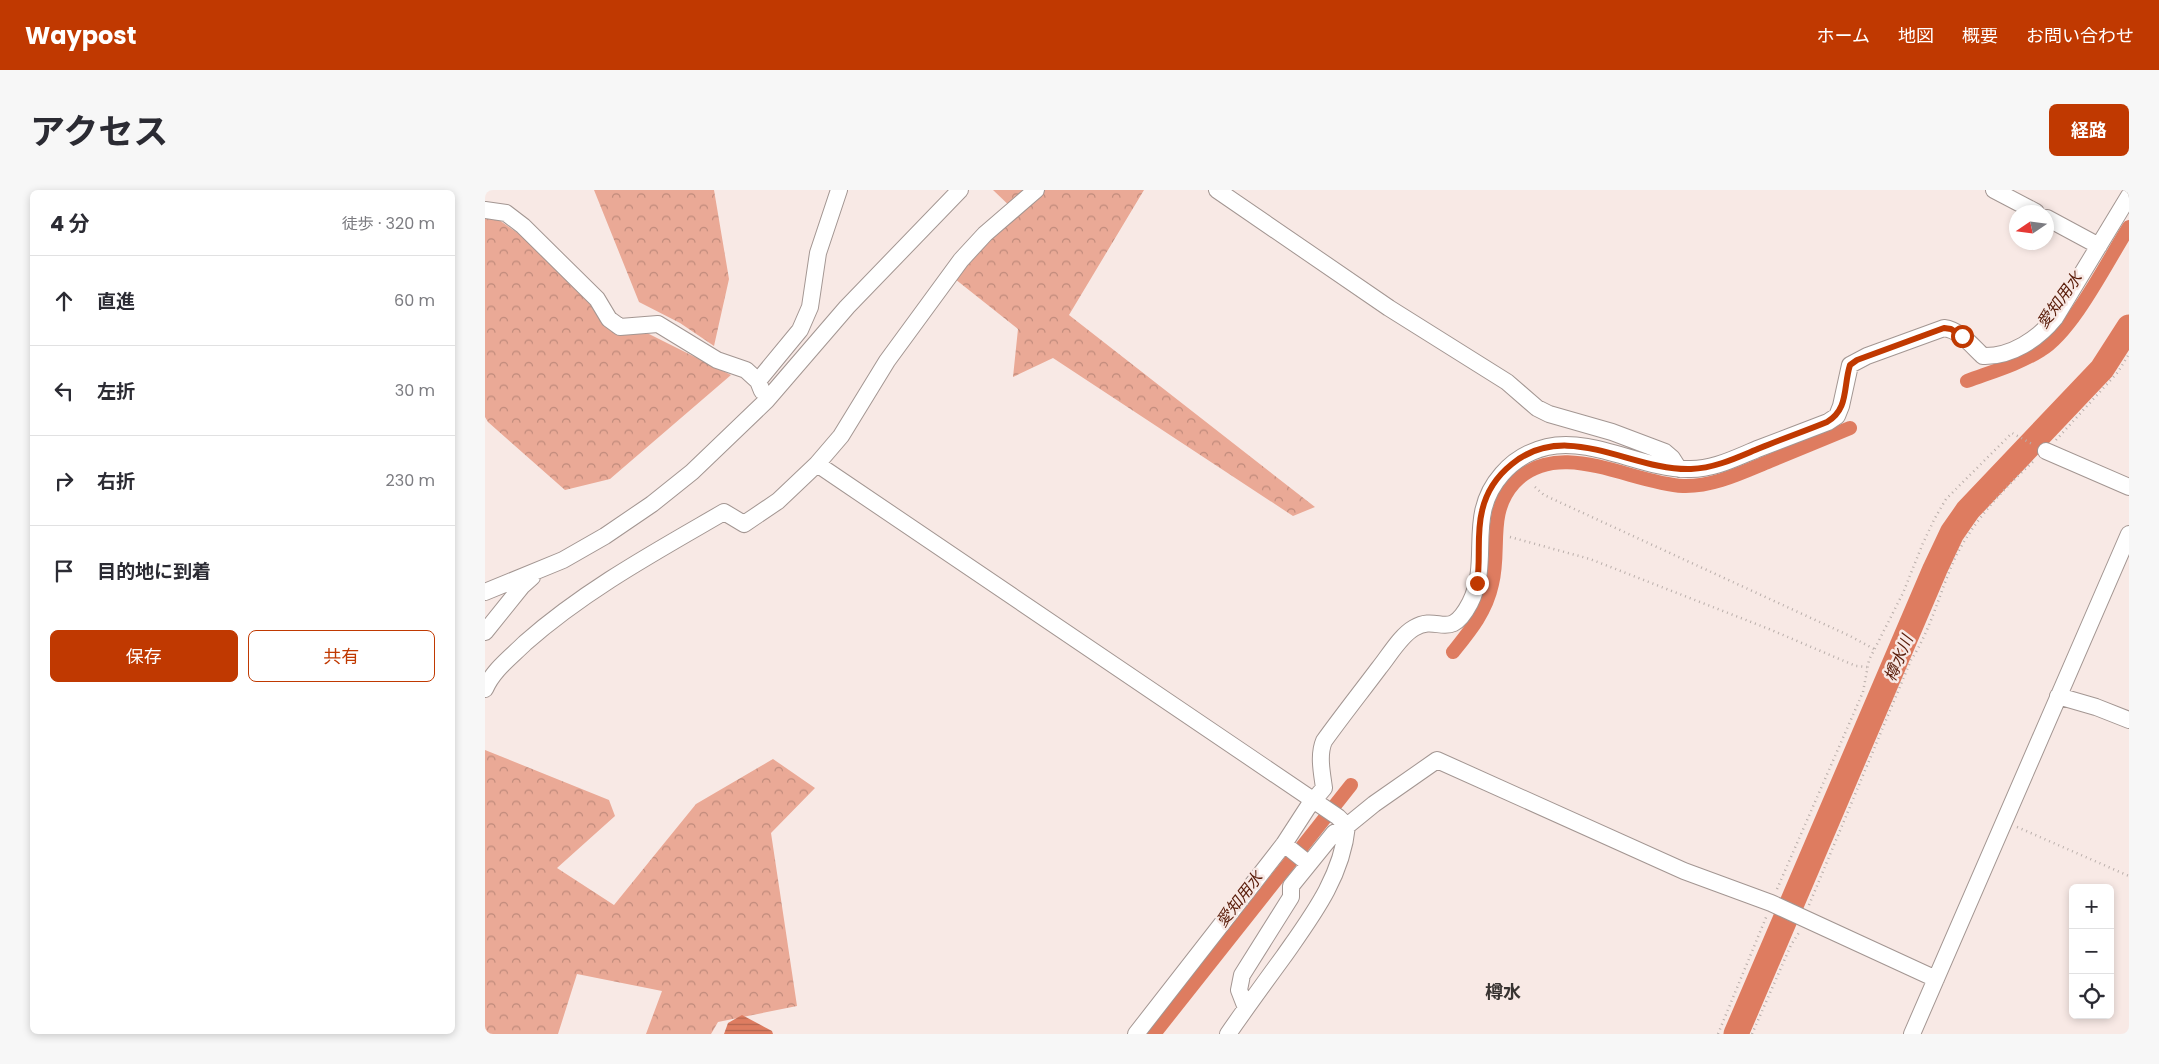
<!DOCTYPE html>
<html lang="ja">
<meta charset="utf-8">
<style>
body{margin:0;font-family:Poppins,"Noto Sans JP",sans-serif;background:#f7f7f7;color:#2b2b33}
.controls{position:absolute;right:15px;bottom:15px;display:grid;overflow:hidden;border-radius:8px;box-shadow:0 2px 8px #0003}
.controls button{width:45px;height:45px;display:grid;place-items:center;padding:0;border:0;border-bottom:1px solid #e1e1e2;background:#fff;color:#2b2b33;font:25px sans-serif}
.compass{position:absolute;left:1524px;top:15px;width:45px;height:45px;border-radius:50%;background:#fff;box-shadow:0 2px 8px #0003;rotate:257deg}
.stop{position:absolute;width:15px;height:15px;margin:-11px;border:4px solid #c03901;border-radius:50%;background:#fff}
.stop.end{background:#c03901;border-color:#fff;box-shadow:0 1px 5px #0008}
.list{margin:0;padding:0;list-style:none}
h2{display:flex;justify-content:space-between;align-items:center;height:65px;margin:0;padding:0 20px;font-size:21px}
h2 small{font-size:16px;font-weight:400;color:#7c7c81}
.list li{display:grid;grid-template-columns:32px 1fr auto;gap:15px;align-items:center;box-sizing:border-box;height:90px;padding:0 20px;border-top:1px solid #e1e1e2}
.list b{display:block;font-size:19px;white-space:nowrap}
.list em{font-size:16px;font-style:normal;color:#7c7c81}
.actions{display:flex;gap:10px;padding:15px 20px}
.actions a{flex:1;padding:11px 0;border:1px solid #c03901;border-radius:8px;text-align:center;font-size:18px;color:#c03901}
.actions .main{background:#c03901;color:#fff}
.icon{flex:none;width:28px;height:28px;fill:none;stroke:currentColor;stroke-width:2;stroke-linecap:round;stroke-linejoin:round}
.map{position:relative;flex:none;width:1644px;height:844px;overflow:hidden;border-radius:8px}
header{display:flex;align-items:center;gap:30px;box-sizing:border-box;height:70px;padding:0 25px;background:#c03901;color:#fff}
header strong{font-size:24px}
nav{display:flex;gap:28px;margin-inline-start:auto;font-size:18px}
.intro{display:flex;align-items:center;justify-content:space-between;box-sizing:border-box;height:120px;padding:0 30px}
h1{margin:0;font-size:35px}
.button{padding:12px 22px;border-radius:8px;background:#c03901;color:#fff;font-size:18px;font-weight:700}
main{display:flex;gap:30px;padding:0 30px}
aside{flex:1;background:#fff;border-radius:8px;box-shadow:0 2px 8px #0003}
.map>svg:first-child{display:block}
.forest{fill:url(#forest-crowns)}
.water{fill:url(#water-rules)}
.lines{fill:none;stroke-linecap:round;stroke-linejoin:round}
.canal{stroke:#de7c60;stroke-width:14}
.river{stroke:#de7c60;stroke-width:25}
.minor-casing{stroke:#a39692;stroke-width:18}
.path{stroke:#b9aeaa;stroke-width:2.5;stroke-dasharray:1 4;stroke-linecap:butt}
.minor{stroke:#fff;stroke-width:16}
.route{stroke:#c03901;stroke-width:6}
.labels{text-anchor:middle;stroke-width:5;stroke-linejoin:round;paint-order:stroke}
.water-label{font-size:16px;font-style:italic;fill:#591b08;stroke:#f8e9e5}
.quarter-label{font-size:18px;font-weight:bold;fill:#383331;stroke:#f8e9e5}
</style>
<header>
<strong>Waypost</strong>
<nav><a>ホーム</a><a>地図</a><a>概要</a><a>お問い合わせ</a></nav>
</header>
<div class="intro"><h1>アクセス</h1><a class="button">経路</a></div>
<main>
<aside>
<h2>4 分<small>徒歩 · 320 m</small></h2>
<ul class="list">
<li><svg class="icon" aria-label="ahead" viewBox="0 0 24 24"><path d="M12 20V5M6 11l6-6 6 6"/></svg><div><b>直進</b></div><em>60 m</em></li>
<li><svg class="icon" aria-label="left" viewBox="0 0 24 24"><path d="M17 20v-9H6M10 6l-5 5 5 5"/></svg><div><b>左折</b></div><em>30 m</em></li>
<li><svg class="icon" aria-label="right" viewBox="0 0 24 24"><path d="M7 20v-9h11M14 6l5 5-5 5"/></svg><div><b>右折</b></div><em>230 m</em></li>
<li><svg class="icon" aria-label="arrive" viewBox="0 0 24 24"><path d="M6 21V4h12l-3 4 3 4H6"/></svg><div><b>目的地に到着</b></div></li>
</ul>
<div class="actions"><a class="main">保存</a><a>共有</a></div>
</aside>
<div class="map">
<svg width="1644" height="844" viewBox="0 0 1644 844">
<defs>
<pattern id="forest-crowns" width="20" height="18" patternUnits="userSpaceOnUse" patternTransform="scale(1.25)"><rect width="20" height="18" fill="#eaa996"/><path d="M2 6a3 3 0 1 1 6 0M12 15a3 3 0 1 1 6 0" fill="none" stroke="#bf8a7b"/></pattern>
<pattern id="water-rules" width="6" height="5" patternUnits="userSpaceOnUse" patternTransform="scale(1.25)"><rect width="6" height="5" fill="#de7c60"/><path d="M0 2.5h6" fill="none" stroke="#b56650"/></pattern>
</defs>
<rect width="100%" height="100%" fill="#f8e9e5"/>
<path class="forest" d="M 109,0 L 229,0 L 244,89 L 229,156 L 195,133 L 154,112 Z
M 508,0 L 659,0 L 584,125 L 830,317 L 808,326 L 568,168 L 528,187 L 533,139 L 470,89 L 531,22 Z
M 0,20 L 68,68 L 104,111 L 146,135 L 246,185 L 125,289 L 80,300 L 3,232 L 0,227 Z
M 0,560 L 124,610 L 130,626 L 72,678 L 129,715 L 211,614 L 288,569 L 330,598 L 286,643 L 312,816 L 233,832 L 226,844 L 161,844 L 177,801 L 92,784 L 73,844 L 0,844 Z"/>
<path class="water" d="M 257,825 L 287,841 L 288,844 L 239,844 L 243,833 Z"/>
<g class="lines">
<path class="canal" d="M 1482,191 C 1506,182 1534,174 1556,160 C 1588,141 1623,70 1644,37
M 968,462 C 985,441 1001,422 1007,394 C 1016,359 1002,323 1029,293 C 1073,246 1145,293 1198,296 C 1228,297 1258,282 1285,271 C 1312,260 1338,249 1365,238
M 669,844 L 866,595"/>
<path class="river" d="M 1251,844 L 1450,379 L 1467,343 L 1483,320 L 1617,179 L 1644,137"/>
<g class="minor-casing">
<path id="minor" d="M 551,0 L 500,44 L 476,70 L 402,171 L 356,246 L 332,274 L 853,627 L 862,636 L 889,614 L 952,570 L 1199,681 L 1286,713 L 1451,789
M 732,0 L 904,118 L 1022,192 L 1052,218 L 1064,224 L 1127,242 L 1180,262 L 1187,268 L 1194,279
M 1509,0 L 1551,22
M 0,20 L 21,23 L 38,36 L 112,109 L 124,129 L 135,137 L 173,134 L 232,170 L 261,180 L 273,191
M 1562,28 L 1614,56
M 277,201 L 273,191 L 315,140 L 325,117 L 333,63 L 354,0
M 1561,261 L 1644,297
M 0,402 L 78,370 L 120,346 L 167,314 L 207,282 L 281,211 L 362,117 L 475,0
M 0,442 L 37,396 L 47,387
M 0,499 C 8,480 26,467 40,453 C 100,400 170,362 239,322 L 259,334 L 293,311 L 332,274
M 1573,506 L 1611,517 L 1644,530
M 799,654 L 824,674
M 761,818 L 754,800 L 757,785 L 806,707 L 806,696 L 849,643 L 862,636
M 651,844 L 799,654 L 823,617 L 839,598 C 837,583 833,565 839,551 C 857,526 876,502 894,478 C 904,466 915,446 929,438 C 954,423 964,453 985,413 C 1007,369 980,326 1017,284 C 1029,270 1045,261 1062,257 C 1108,247 1157,279 1203,279 C 1229,280 1252,267 1275,258 C 1298,249 1320,241 1343,232 L 1352,226 L 1356,216 L 1365,175 L 1382,166 L 1459,138 C 1475,140 1487,156 1498,166 C 1526,167 1553,149 1570,128 L 1644,6
M 743,844 C 761,818 780,792 799,766 C 827,726 857,687 862,636
M 1427,844 L 1644,344"/>
</g>
<path class="path" d="M 1571,250 L 1633,182 L 1644,164
M 1050,297 L 1059,305 L 1365,446 L 1389,459
M 1025,347 L 1105,369 L 1284,439 L 1352,468 L 1371,476 L 1382,477
M 1532,637 L 1644,686
M 1292,699 L 1378,502 L 1384,470 L 1418,403 L 1438,353 L 1450,328 L 1461,309 L 1527,243 L 1549,255
M 1324,715 L 1426,470 C 1446,440 1455,401 1470,368 C 1489,330 1519,298 1550,270
M 1233,844 L 1282,725
M 1267,844 L 1306,755 L 1315,741"/>
<use href="#minor" class="minor"/>
</g>
<g class="lines">
<path class="route" d="M 992,393 C 996,370 991,345 997,321 C 1001,303 1012,286 1027,274 C 1082,229 1146,281 1206,279 C 1231,278 1253,267 1275,258 C 1297,249 1320,241 1342,232 C 1364,219 1358,197 1365,175 L 1372,170 L 1459,138 L 1466,139 L 1477,146"/>
</g>
<g class="labels">
<g class="water-label">
<text transform="translate(1574 110) rotate(-54)" y="6">愛知用水</text>
<text transform="translate(1413 468) rotate(-67)" y="6">樽水川</text>
<text transform="translate(754 709) rotate(-52)" y="6">愛知用水</text>
</g>
<g class="quarter-label">
<text x="1018" y="808">樽水</text>
</g>
</g>
</svg>
<div class="controls">
<button>+</button>
<button>−</button>
<button><svg class="icon" aria-label="locate" viewBox="0 0 24 24"><circle cx="12" cy="12" r="6"/><path d="M12 2v4M12 18v4M2 12h4M18 12h4"/></svg></button>
</div>
<svg class="compass" viewBox="-18 -18 36 36"><path d="M0-13l5 13h-10z" fill="#e53935"/><path d="M0 13l5-13h-10z" fill="#7c7c81"/></svg>
<div class="stop" style="left:1477px;top:146px"></div>
<div class="stop end" style="left:992px;top:393px"></div>
</div>
</main>
